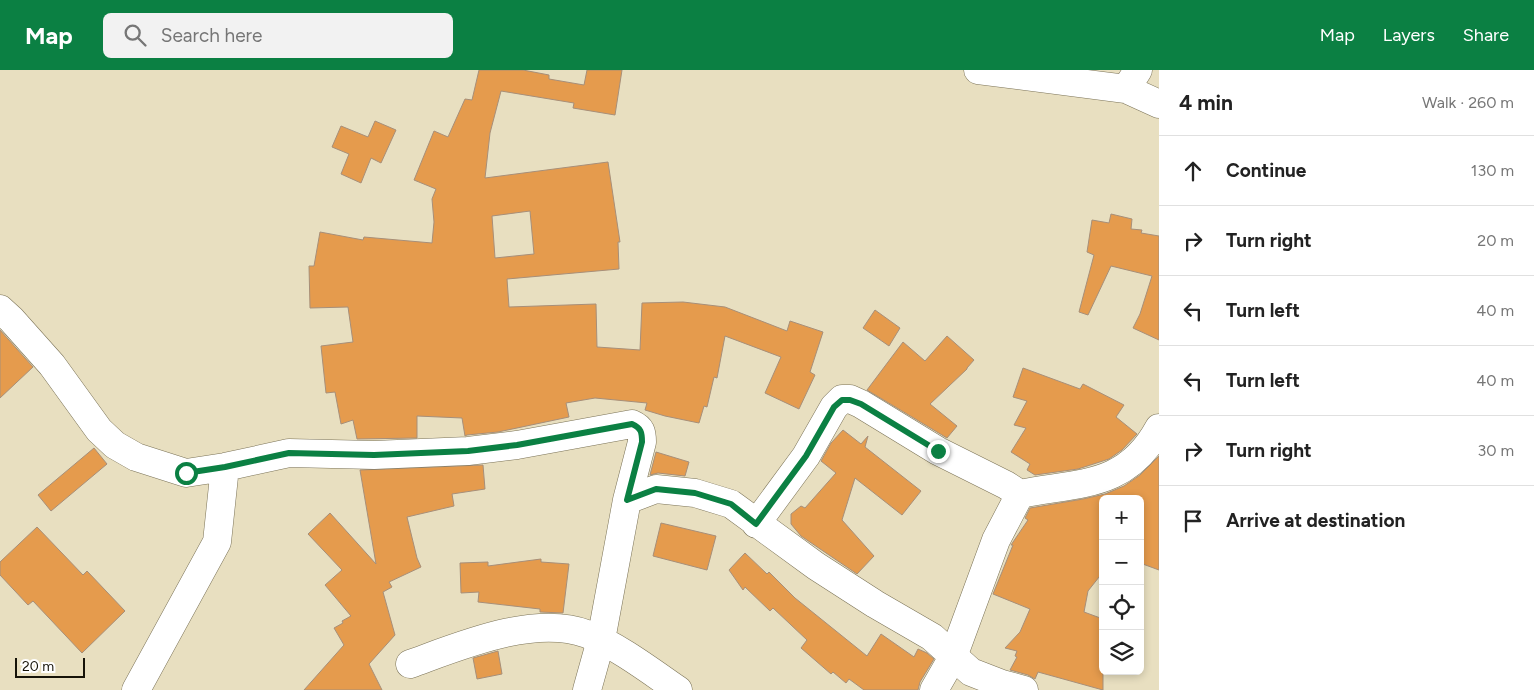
<!DOCTYPE html>
<meta charset="utf-8">
<style>
body{margin:0;font-family:Figtree,sans-serif;background:#f2f2f2;color:#222}
.controls{position:absolute;right:15px;bottom:15px;display:grid;overflow:hidden;border-radius:8px;box-shadow:0 2px 8px #0003}
.controls button{width:45px;height:45px;display:grid;place-items:center;padding:0;border:0;border-bottom:1px solid #e0e0e0;background:#fff;color:#222;font:25px sans-serif}
.scale{position:absolute;left:15px;bottom:12px;width:70px;box-sizing:border-box;padding-left:5px;border:2px solid #161308;border-top:0;font-size:14px;line-height:18px;white-space:nowrap;color:#161308;-webkit-text-stroke:4px #fff;paint-order:stroke}
.stop{position:absolute;width:15px;height:15px;margin:-11px;border:4px solid #0b8043;border-radius:50%;background:#fff}
.stop.end{background:#0b8043;border-color:#fff;box-shadow:0 1px 5px #0008}
.list{margin:0;padding:0;list-style:none}
h2{display:flex;justify-content:space-between;align-items:center;height:65px;margin:0;padding:0 20px;font-size:21px}
h2 small{font-size:16px;font-weight:400;color:#767676}
.list li{display:grid;grid-template-columns:32px 1fr auto;gap:15px;align-items:center;box-sizing:border-box;height:70px;padding:0 20px;border-top:1px solid #e0e0e0}
.list b{display:block;font-size:19px;white-space:nowrap}
.list em{font-size:16px;font-style:normal;color:#767676}
.icon{flex:none;width:28px;height:28px;fill:none;stroke:currentColor;stroke-width:2;stroke-linecap:round;stroke-linejoin:round}
.map{position:relative;flex:none;width:1159px;height:620px;overflow:hidden}
header{display:flex;align-items:center;gap:30px;box-sizing:border-box;height:70px;padding:0 25px;background:#0b8043;color:#fff}
header strong{font-size:24px}
nav{display:flex;gap:28px;margin-inline-start:auto;font-size:18px}
.search{width:350px;height:45px;background:#f2f2f2;display:flex;align-items:center;gap:12px;box-sizing:border-box;padding:0 18px;border-radius:8px;color:#767676;font-size:19px}
main{display:flex}
aside{flex:1;background:#fff}
.map>svg:first-child{display:block}
.building{fill:#e59b4d;stroke:#a78f79;fill-rule:evenodd}
.lines{fill:none;stroke-linecap:round;stroke-linejoin:round}
.minor-casing{stroke:#7b7357;stroke-width:29}
.minor{stroke:#fff;stroke-width:28}
.route{stroke:#0b8043;stroke-width:6}
</style>
<header>
<strong>Map</strong>
<div class="search"><svg class="icon" aria-label="search" viewBox="0 0 24 24"><circle cx="10" cy="10" r="6"/><path d="M15 15l6 6"/></svg>Search here</div>
<nav><a>Map</a><a>Layers</a><a>Share</a></nav>
</header>
<main>
<div class="map">
<svg width="1159" height="620" viewBox="0 0 1159 620">
<rect width="100%" height="100%" fill="#e8dfc0"/>
<path class="building" d="M 479,0 L 523,0 L 549,5 L 549,9 L 584,15 L 587,0 L 622,0 L 615,45 L 573,38 L 574,33 L 501,21 L 490,63 L 485,108 L 608,92 L 620,172 L 618,172 L 619,199 L 507,209 L 509,237 L 596,234 L 597,277 L 640,280 L 642,233 L 683,232 L 725,237 L 787,261 L 790,251 L 823,262 L 810,302 L 815,305 L 799,339 L 765,323 L 781,287 L 725,266 L 717,308 L 714,307 L 707,337 L 704,336 L 699,353 L 665,346 L 645,340 L 647,333 L 595,328 L 566,333 L 569,347 L 498,362 L 467,365 L 465,366 L 462,348 L 417,346 L 417,368 L 357,369 L 353,350 L 341,354 L 335,322 L 326,323 L 321,276 L 353,272 L 348,237 L 310,238 L 309,196 L 314,196 L 320,162 L 363,170 L 364,167 L 432,173 L 434,152 L 432,129 L 436,119 L 414,110 L 434,61 L 448,67 L 465,29 L 472,30 ZM 530,141 L 534,184 L 495,188 L 492,146 Z
M 375,51 L 396,60 L 381,93 L 371,88 L 361,113 L 341,104 L 349,84 L 332,77 L 341,56 L 368,67 Z
M 1111,144 L 1132,149 L 1131,159 L 1142,160 L 1141,163 L 1159,166 L 1159,270 L 1133,258 L 1140,244 L 1152,206 L 1111,196 L 1088,245 L 1079,242 L 1094,185 L 1087,182 L 1092,150 L 1109,153 Z
M 875,240 L 900,258 L 889,276 L 863,258 Z
M 0,260 L 33,297 L 0,328 Z
M 947,266 L 974,290 L 967,298 L 967,299 L 930,334 L 957,356 L 947,368 L 867,320 L 903,272 L 925,291 Z
M 1023,298 L 1080,319 L 1083,314 L 1124,335 L 1116,347 L 1137,364 L 1122,380 L 1109,389 L 1078,399 L 1035,405 L 1027,400 L 1030,394 L 1011,382 L 1026,358 L 1014,355 L 1027,331 L 1013,327 Z
M 843,360 L 861,374 L 868,366 L 865,377 L 921,421 L 902,445 L 855,408 L 842,450 L 874,486 L 857,504 L 801,466 L 791,454 L 791,444 L 801,436 L 805,438 L 836,403 L 821,391 L 831,373 Z
M 94,378 L 107,394 L 51,441 L 38,425 Z
M 656,382 L 689,392 L 685,406 L 658,403 L 650,405 Z
M 1159,386 L 1159,500 L 1140,493 L 1140,429 L 1103,429 L 1103,502 L 1088,521 L 1084,542 L 1103,549 L 1103,620 L 1038,602 L 1035,609 L 1028,605 L 1010,600 L 1017,587 L 1015,586 L 1017,581 L 1005,578 L 1020,562 L 1030,539 L 993,524 L 1013,475 L 1011,475 L 1028,450 L 1025,448 L 1030,438 L 1083,429 L 1105,424 L 1124,416 L 1140,405 Z
M 483,395 L 485,419 L 452,424 L 454,436 L 407,447 L 417,488 L 421,497 L 389,512 L 392,517 L 383,522 L 395,565 L 369,594 L 382,620 L 304,620 L 344,575 L 334,558 L 343,553 L 342,551 L 351,546 L 325,515 L 342,500 L 308,464 L 330,443 L 376,494 L 360,400 Z
M 661,453 L 716,466 L 707,500 L 653,486 Z
M 37,457 L 83,505 L 87,501 L 125,541 L 82,583 L 33,531 L 28,535 L 0,505 L 0,492 Z
M 745,483 L 767,504 L 769,502 L 795,528 L 867,586 L 881,564 L 914,587 L 918,579 L 927,583 L 934,589 L 920,612 L 918,620 L 864,620 L 849,609 L 846,613 L 833,602 L 831,604 L 801,578 L 807,570 L 773,538 L 770,541 L 745,517 L 743,520 L 729,500 Z
M 541,489 L 541,492 L 569,494 L 563,543 L 540,542 L 540,539 L 478,532 L 479,522 L 461,523 L 460,493 L 488,492 L 488,496 Z
M 498,581 L 502,604 L 477,609 L 473,588 Z"/>
<g class="lines">
<g class="minor-casing">
<path id="minor" d="M 978,0 L 1126,19 L 1159,34
M 1126,19 L 1138,0
M 0,239 L 11,249 L 52,295 L 99,360 L 115,375 L 136,387 L 186,403 L 225,397 L 289,383 L 374,385 L 468,381 L 517,375 L 632,354 C 641,358 642,362 642,372 L 627,430 L 601,570 L 587,620
M 1020,424 C 1078,412 1126,419 1159,358
M 627,430 L 656,419 L 695,423 L 731,434 L 816,496 L 875,534 L 932,567 L 971,602 L 1002,614 L 1024,620
M 756,454 L 806,386 L 834,337 L 842,329 L 850,329 L 861,334 L 938,381 L 1006,415 L 1020,424 L 996,470 L 953,587 L 934,620
M 410,594 C 460,576 534,544 587,564 C 616,575 652,602 678,620
M 136,620 L 217,472 L 225,397"/>
</g>
<use href="#minor" class="minor"/>
</g>
<g class="lines">
<path class="route" d="M 186,403 L 225,397 L 289,383 L 374,385 L 468,381 L 517,375 L 632,354 C 641,358 642,362 642,372 L 627,430 L 656,419 L 695,423 L 731,434 L 756,454 L 806,386 L 834,337 L 842,330 L 850,330 L 861,334 L 938,381"/>
</g>
</svg>
<div class="controls">
<button>+</button>
<button>−</button>
<button><svg class="icon" aria-label="locate" viewBox="0 0 24 24"><circle cx="12" cy="12" r="6"/><path d="M12 2v4M12 18v4M2 12h4M18 12h4"/></svg></button>
<button><svg class="icon" aria-label="layers" viewBox="0 0 24 24"><path d="M12 4l9 5-9 5-9-5zM3 14l9 5 9-5"/></svg></button>
</div>
<div class="scale">20 m</div>
<div class="stop" style="left:186px;top:403px"></div>
<div class="stop end" style="left:938px;top:381px"></div>
</div>
<aside>
<h2>4 min<small>Walk · 260 m</small></h2>
<ul class="list">
<li><svg class="icon" aria-label="ahead" viewBox="0 0 24 24"><path d="M12 20V5M6 11l6-6 6 6"/></svg><div><b>Continue</b></div><em>130 m</em></li>
<li><svg class="icon" aria-label="right" viewBox="0 0 24 24"><path d="M7 20v-9h11M14 6l5 5-5 5"/></svg><div><b>Turn right</b></div><em>20 m</em></li>
<li><svg class="icon" aria-label="left" viewBox="0 0 24 24"><path d="M17 20v-9H6M10 6l-5 5 5 5"/></svg><div><b>Turn left</b></div><em>40 m</em></li>
<li><svg class="icon" aria-label="left" viewBox="0 0 24 24"><path d="M17 20v-9H6M10 6l-5 5 5 5"/></svg><div><b>Turn left</b></div><em>40 m</em></li>
<li><svg class="icon" aria-label="right" viewBox="0 0 24 24"><path d="M7 20v-9h11M14 6l5 5-5 5"/></svg><div><b>Turn right</b></div><em>30 m</em></li>
<li><svg class="icon" aria-label="arrive" viewBox="0 0 24 24"><path d="M6 21V4h12l-3 4 3 4H6"/></svg><div><b>Arrive at destination</b></div></li>
</ul>
</aside>
</main>
